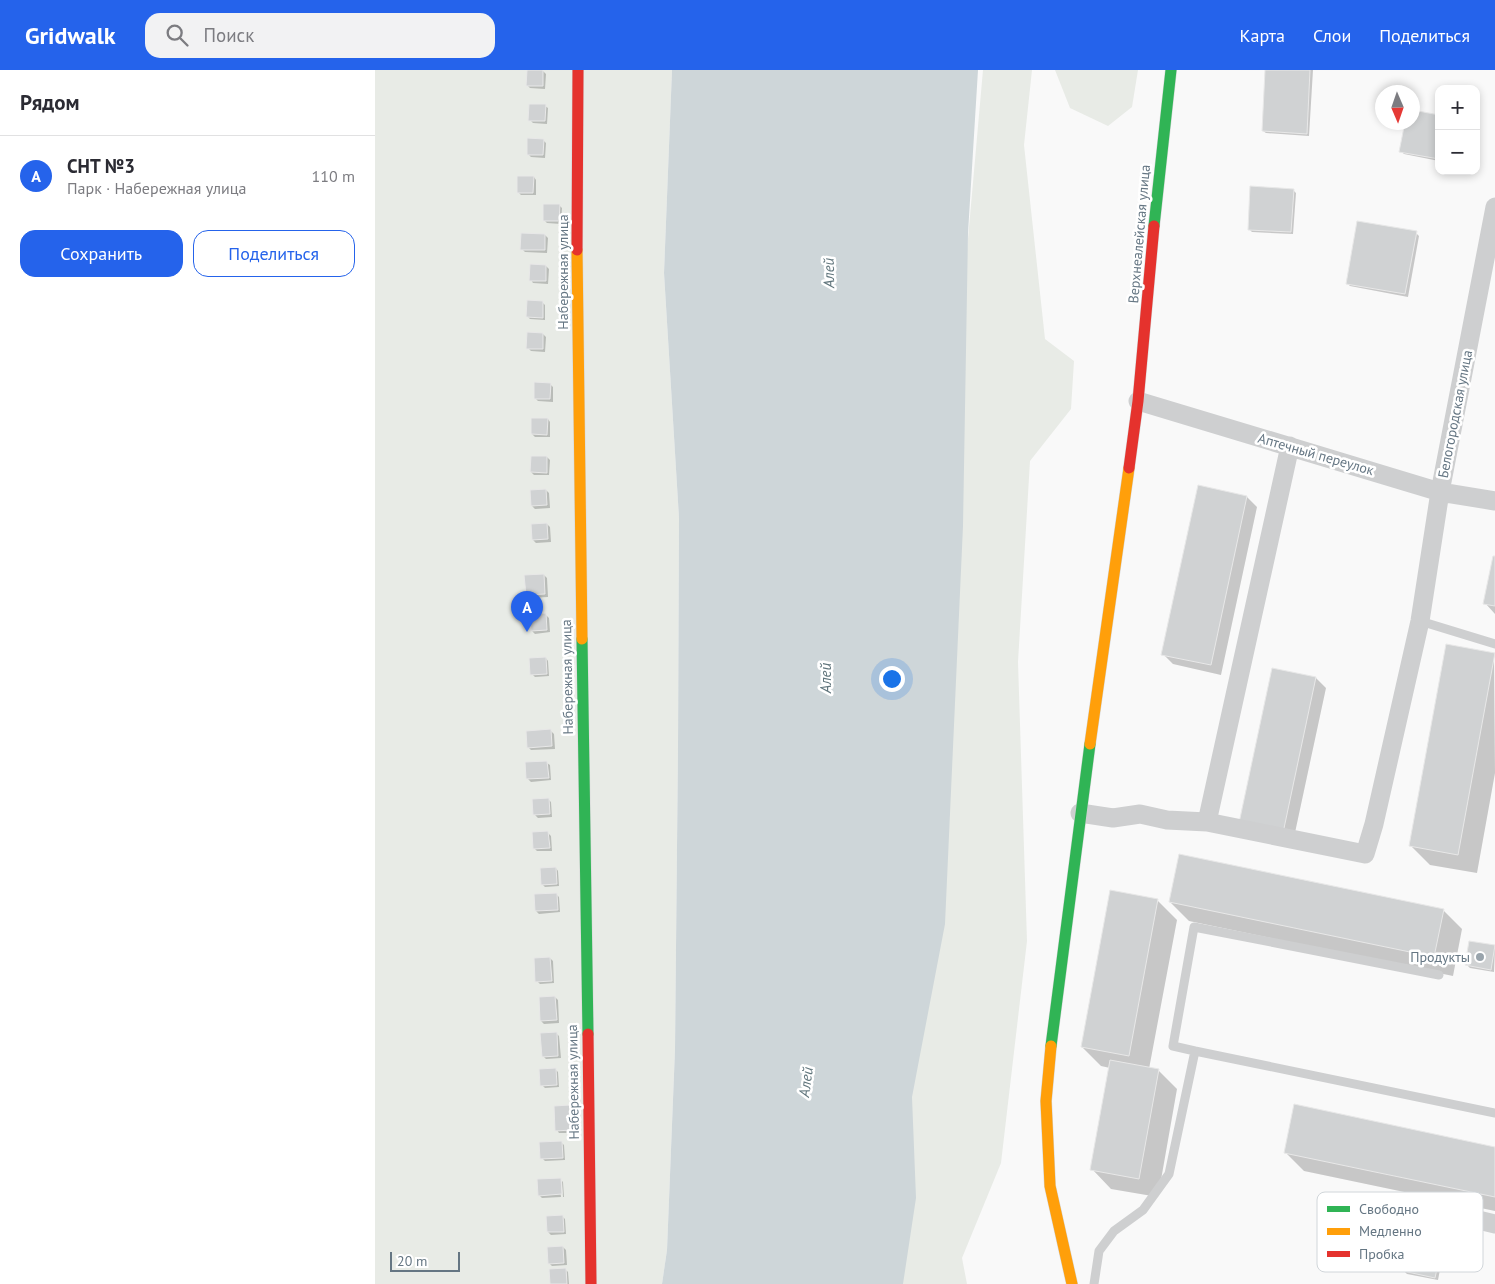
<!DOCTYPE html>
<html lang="ru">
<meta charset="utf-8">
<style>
body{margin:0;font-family:"PT Sans",sans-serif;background:#f2f2f3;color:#2b2b33}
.controls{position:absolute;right:15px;top:15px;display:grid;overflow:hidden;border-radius:10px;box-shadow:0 2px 8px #0003}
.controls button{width:45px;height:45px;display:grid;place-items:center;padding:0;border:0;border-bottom:1px solid #e1e1e2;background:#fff;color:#2b2b33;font:25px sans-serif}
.compass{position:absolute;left:1000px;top:15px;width:45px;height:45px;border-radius:50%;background:#fff;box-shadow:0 2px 8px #0003;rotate:178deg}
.scale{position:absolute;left:15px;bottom:12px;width:70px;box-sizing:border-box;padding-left:5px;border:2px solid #657683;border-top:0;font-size:14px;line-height:18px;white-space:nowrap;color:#657683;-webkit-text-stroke:4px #fff;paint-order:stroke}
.you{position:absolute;left:516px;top:608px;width:18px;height:18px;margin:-12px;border:4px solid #fff;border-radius:50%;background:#1a73e8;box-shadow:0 0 0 8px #1a73e833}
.badge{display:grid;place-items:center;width:32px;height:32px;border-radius:50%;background:#2563eb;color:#fff;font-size:16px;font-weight:700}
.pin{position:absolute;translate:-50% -41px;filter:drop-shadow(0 1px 2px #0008)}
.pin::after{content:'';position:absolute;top:26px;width:18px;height:15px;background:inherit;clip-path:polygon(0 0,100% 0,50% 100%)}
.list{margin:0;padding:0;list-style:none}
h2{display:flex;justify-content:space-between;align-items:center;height:65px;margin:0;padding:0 20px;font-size:21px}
h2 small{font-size:16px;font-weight:400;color:#7c7c81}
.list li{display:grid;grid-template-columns:32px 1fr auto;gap:15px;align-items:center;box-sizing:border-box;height:80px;padding:0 20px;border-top:1px solid #e1e1e2}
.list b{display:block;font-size:19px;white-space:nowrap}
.list p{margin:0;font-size:16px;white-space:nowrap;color:#7c7c81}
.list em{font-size:16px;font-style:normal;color:#7c7c81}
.actions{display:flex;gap:10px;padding:15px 20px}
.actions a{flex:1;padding:11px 0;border:1px solid #2563eb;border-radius:15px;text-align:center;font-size:18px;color:#2563eb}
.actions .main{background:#2563eb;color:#fff}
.icon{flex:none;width:28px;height:28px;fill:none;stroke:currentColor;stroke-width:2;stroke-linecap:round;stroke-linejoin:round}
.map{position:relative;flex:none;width:1120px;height:1214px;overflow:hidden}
header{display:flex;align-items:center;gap:30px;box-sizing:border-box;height:70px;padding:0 25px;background:#2563eb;color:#fff}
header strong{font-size:24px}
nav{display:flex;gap:28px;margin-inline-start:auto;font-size:18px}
.search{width:350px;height:45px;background:#f2f2f3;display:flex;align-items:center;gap:12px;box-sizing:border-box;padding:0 18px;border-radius:15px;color:#7c7c81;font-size:19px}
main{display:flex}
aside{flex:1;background:#fff}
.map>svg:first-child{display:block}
.green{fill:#e8ebe6}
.water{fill:#ced6d9}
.shadow{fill:#0003}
.building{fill:#d0d2d3;stroke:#e8e8e8}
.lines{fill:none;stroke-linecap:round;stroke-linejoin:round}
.fast-casing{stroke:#d5d6d7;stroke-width:12}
.slow-casing{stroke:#d5d6d7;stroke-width:12}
.jam-casing{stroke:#d5d6d7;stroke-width:12}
.lane{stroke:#cecfd0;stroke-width:9}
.street{stroke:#cecfd0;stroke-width:19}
.fast{stroke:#30b455;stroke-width:11}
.slow{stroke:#ff9f0a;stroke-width:11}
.jam{stroke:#e5322d;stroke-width:11}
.poi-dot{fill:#99a4ac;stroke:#fff;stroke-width:2}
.labels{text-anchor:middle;stroke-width:5;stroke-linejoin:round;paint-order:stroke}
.street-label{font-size:14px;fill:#657683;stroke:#fff}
.poi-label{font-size:14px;fill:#657683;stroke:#fff;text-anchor:end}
.water-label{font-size:15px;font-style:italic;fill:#60757c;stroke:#fff}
.key{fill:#fff;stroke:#d1d6da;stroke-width:1}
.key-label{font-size:14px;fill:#657683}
</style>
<header>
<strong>Gridwalk</strong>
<div class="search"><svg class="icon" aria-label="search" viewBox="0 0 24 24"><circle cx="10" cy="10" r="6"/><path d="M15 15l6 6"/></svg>Поиск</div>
<nav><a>Карта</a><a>Слои</a><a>Поделиться</a></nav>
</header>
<main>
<aside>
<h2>Рядом<small></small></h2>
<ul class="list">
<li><span class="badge">A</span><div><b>СНТ №3</b><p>Парк · Набережная улица</p></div><em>110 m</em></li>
</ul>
<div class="actions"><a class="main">Сохранить</a><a>Поделиться</a></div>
</aside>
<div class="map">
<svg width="1120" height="1214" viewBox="0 0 1120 1214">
<rect width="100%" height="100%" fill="#f9f9f9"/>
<path class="green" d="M 0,0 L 297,0 L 289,203 L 304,448 L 303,676 L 300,979 L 292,1180 L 287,1214 L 0,1214 Z
M 608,0 L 657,0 L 649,75 L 670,269 L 699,291 L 696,339 L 655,391 L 643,592 L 652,871 L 626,1093 L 587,1188 L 592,1214 L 500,1214 Z
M 680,0 L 763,0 L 757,37 L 733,56 L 695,38 Z"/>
<path class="water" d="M 297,0 L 603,0 L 593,163 L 588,456 L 570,854 L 537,1027 L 541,1128 L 528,1214 L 287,1214 L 292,1180 L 300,979 L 303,676 L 304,448 L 289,203 Z"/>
<path class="shadow" d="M 892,0 L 938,0 L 934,66 L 891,63 L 888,61 Z
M 168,1 L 171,4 L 170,19 L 155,18 L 152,15 Z
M 170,36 L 173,38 L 172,54 L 158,53 L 155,50 Z
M 1038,41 L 1064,46 L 1064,91 L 1029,84 L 1026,81 L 1038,52 Z
M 168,70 L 171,73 L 170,88 L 156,87 L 153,84 Z
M 159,107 L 161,110 L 161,125 L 146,125 L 143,122 Z
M 918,120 L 921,123 L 918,164 L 877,162 L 874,159 Z
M 184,135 L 187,138 L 186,154 L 172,153 L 169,150 Z
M 1041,163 L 1044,166 L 1033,227 L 975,216 L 972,213 Z
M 170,165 L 173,168 L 172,183 L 150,182 L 147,179 Z
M 171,196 L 174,199 L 173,214 L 158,213 L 156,210 Z
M 167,232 L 170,235 L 170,250 L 155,249 L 152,246 Z
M 168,264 L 171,267 L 170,282 L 156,281 L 153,278 Z
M 175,314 L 178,317 L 178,332 L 163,331 L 160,328 Z
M 173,349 L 175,352 L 175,367 L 160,367 L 157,364 Z
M 172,387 L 175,390 L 174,405 L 159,405 L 156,402 Z
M 171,420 L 174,423 L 175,438 L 160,439 L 157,436 L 156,421 Z
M 872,427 L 882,437 L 846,605 L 798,594 L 788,584 Z
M 172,454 L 175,457 L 176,472 L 161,473 L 158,470 Z
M 1120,487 L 1120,544 L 1110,533 Z
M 169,505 L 172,508 L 173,527 L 155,528 L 152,525 Z
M 171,545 L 174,548 L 175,562 L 160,564 L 157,561 Z
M 1119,584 L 1120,703 L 1102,803 L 1055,795 L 1036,776 Z
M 171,588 L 173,591 L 174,606 L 160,607 L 157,604 Z
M 941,608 L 951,618 L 918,772 L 875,763 Z
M 176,661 L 179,664 L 180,679 L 156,680 L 153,677 Z
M 172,693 L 175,695 L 176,710 L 156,712 L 153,709 Z
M 173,729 L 176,732 L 177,747 L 163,748 L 160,745 Z
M 173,763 L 176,766 L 177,781 L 162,781 L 159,778 Z
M 181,798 L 183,801 L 184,816 L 170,817 L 167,814 Z
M 181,824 L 184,827 L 185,842 L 164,844 L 161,841 Z
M 783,831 L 802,850 L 774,999 L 783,1000 L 802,1019 L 783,1127 L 736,1119 L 717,1099 L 735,998 L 726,996 L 707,977 Z
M 795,832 L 1068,840 L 1087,859 L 1078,906 L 814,851 Z
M 1095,872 L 1120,877 L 1119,902 L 1095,898 L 1092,895 Z
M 175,888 L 178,891 L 179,913 L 165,914 L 162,911 Z
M 180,927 L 183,930 L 184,953 L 169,954 L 166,951 Z
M 181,963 L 184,966 L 186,988 L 171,989 L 168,986 Z
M 180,999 L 183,1002 L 184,1017 L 170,1018 L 167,1015 Z
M 195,1036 L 198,1039 L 199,1063 L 184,1063 L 182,1060 Z
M 186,1072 L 189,1075 L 190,1090 L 170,1091 L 167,1088 Z
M 1120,1078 L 1120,1141 L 929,1101 L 910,1082 Z
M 185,1109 L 186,1110 L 184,1110 L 186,1127 L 167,1128 L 164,1125 Z
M 187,1111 L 188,1112 L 189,1127 L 188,1127 Z
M 187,1146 L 190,1149 L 191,1164 L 176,1165 L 173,1162 Z
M 1066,1176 L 1069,1179 L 1063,1210 L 1032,1204 L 1029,1201 Z
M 188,1177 L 191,1180 L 192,1195 L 177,1196 L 174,1193 Z
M 190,1199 L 193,1202 L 194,1214 L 176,1214 Z"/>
<path class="building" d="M 152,0 L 168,0 L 168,16 L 151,16 Z
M 890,0 L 935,0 L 932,64 L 887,61 Z
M 154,34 L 171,34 L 170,51 L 153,51 Z
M 1038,40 L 1064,45 L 1064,89 L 1024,82 L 1030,52 L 1038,52 Z
M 152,68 L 169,69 L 168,85 L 152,85 Z
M 142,106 L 159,106 L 158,123 L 142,123 Z
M 875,116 L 919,119 L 916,162 L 873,160 Z
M 168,134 L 185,134 L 184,151 L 168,151 Z
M 982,151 L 1042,161 L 1030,224 L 971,214 Z
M 146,163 L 170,164 L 170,180 L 145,180 Z
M 155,194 L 171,195 L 171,211 L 154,211 Z
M 152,230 L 168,231 L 168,248 L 151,247 Z
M 152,262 L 168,263 L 168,279 L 151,279 Z
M 159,312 L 176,313 L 175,329 L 159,329 Z
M 156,348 L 173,348 L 172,365 L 156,364 Z
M 156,386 L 172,386 L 172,403 L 155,402 Z
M 823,415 L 872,426 L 836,595 L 786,585 Z
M 171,419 L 172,435 L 156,436 L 155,420 Z
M 172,453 L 173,469 L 157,470 L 156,454 Z
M 1118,486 L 1120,486 L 1120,536 L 1108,534 Z
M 169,504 L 170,524 L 151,525 L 149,505 Z
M 171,543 L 172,560 L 156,561 L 155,544 Z
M 1071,574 L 1120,583 L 1083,785 L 1034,776 Z
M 171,587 L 172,604 L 155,605 L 154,588 Z
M 897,598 L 941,607 L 908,763 L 864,753 Z
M 176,659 L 177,676 L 152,678 L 151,661 Z
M 172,691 L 174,708 L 151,709 L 150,692 Z
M 174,728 L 175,744 L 158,745 L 157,729 Z
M 173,761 L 175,778 L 158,779 L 157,762 Z
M 804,784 L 1069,839 L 1059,887 L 794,832 Z
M 181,797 L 182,814 L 166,815 L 165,798 Z
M 735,820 L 783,829 L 754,986 L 706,977 Z
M 182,823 L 183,840 L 160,841 L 159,824 Z
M 1094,871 L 1120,875 L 1116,900 L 1090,895 Z
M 175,887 L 177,911 L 160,912 L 159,888 Z
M 180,926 L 182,950 L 165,951 L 164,927 Z
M 182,962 L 183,986 L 167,987 L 165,963 Z
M 735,990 L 784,999 L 764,1109 L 715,1100 Z
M 181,998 L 182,1015 L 165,1016 L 164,999 Z
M 919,1034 L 1120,1077 L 1120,1127 L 909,1083 Z
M 195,1035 L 197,1060 L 180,1061 L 179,1036 Z
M 187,1071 L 188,1088 L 165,1089 L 164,1072 Z
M 186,1108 L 187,1124 L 163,1126 L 162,1109 Z
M 188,1145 L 189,1162 L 172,1162 L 171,1146 Z
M 1034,1168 L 1067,1175 L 1060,1208 L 1028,1201 Z
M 188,1176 L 189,1193 L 173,1194 L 172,1177 Z
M 191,1198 L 192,1214 L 175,1214 L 174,1199 Z"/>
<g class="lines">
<g class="fast-casing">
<path id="fast" d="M 779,156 L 796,0
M 207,569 L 213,964
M 676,976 L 715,674"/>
</g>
<g class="slow-casing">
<path id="slow" d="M 202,180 L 207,569
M 715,674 L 754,398
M 676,976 L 671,1031 L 675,1116 L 697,1214"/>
</g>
<g class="jam-casing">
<path id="jam" d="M 202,180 L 203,0
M 754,398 L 763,331 L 779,156
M 213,964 L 216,1214"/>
</g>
<path class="lane" d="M 1045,551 L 1120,574
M 820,981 L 798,976 L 819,857 L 1064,905
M 719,1214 L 724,1181 L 739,1161 L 768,1140 L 794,1104 L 820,981 L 1120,1043"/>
<path class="street" d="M 763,331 L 1065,422 L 1120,431
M 705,743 L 738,748 L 765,744 L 792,750 L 832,752 L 990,784 L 999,754 L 1045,551 L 1065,422 L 1120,137
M 832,752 L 915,376
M 1045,1136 L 1120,1154"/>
<use href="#fast" class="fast"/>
<use href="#slow" class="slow"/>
<use href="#jam" class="jam"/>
</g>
<circle class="poi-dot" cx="1105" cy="887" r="5"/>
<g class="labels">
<g class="street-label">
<text transform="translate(764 164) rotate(-85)" y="5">Верхнеалейская улица</text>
<text transform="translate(188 202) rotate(-90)" y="5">Набережная улица</text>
<text transform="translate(1080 344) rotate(-79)" y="5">Белогородская улица</text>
<text transform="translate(941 384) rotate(16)" y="5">Аптечный переулок</text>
<text transform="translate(192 607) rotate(-91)" y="5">Набережная улица</text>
<text transform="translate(198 1012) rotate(-91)" y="5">Набережная улица</text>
</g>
<g class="poi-label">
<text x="1095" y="892">Продукты</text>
</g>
<g class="water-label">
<text transform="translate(454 203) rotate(-91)" y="5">Алей</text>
<text transform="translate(451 608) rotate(-90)" y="5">Алей</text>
<text transform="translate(431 1012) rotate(-83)" y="5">Алей</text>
</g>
</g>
<rect x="942" y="1122" width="166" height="80" rx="8" class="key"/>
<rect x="952" y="1136" width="23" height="6" fill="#30b455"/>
<rect x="952" y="1158" width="23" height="7" fill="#ff9f0a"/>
<rect x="952" y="1181" width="23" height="6" fill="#e5322d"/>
<g class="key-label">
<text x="984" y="1144">Свободно</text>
<text x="984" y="1166">Медленно</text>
<text x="984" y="1189">Пробка</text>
</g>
</svg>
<div class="controls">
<button>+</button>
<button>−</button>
</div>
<svg class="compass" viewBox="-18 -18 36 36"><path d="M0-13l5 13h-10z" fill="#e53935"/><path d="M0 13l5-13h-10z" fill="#7c7c81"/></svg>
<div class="scale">20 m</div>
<div class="you"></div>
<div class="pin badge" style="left:152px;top:562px">A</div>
</div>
</main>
